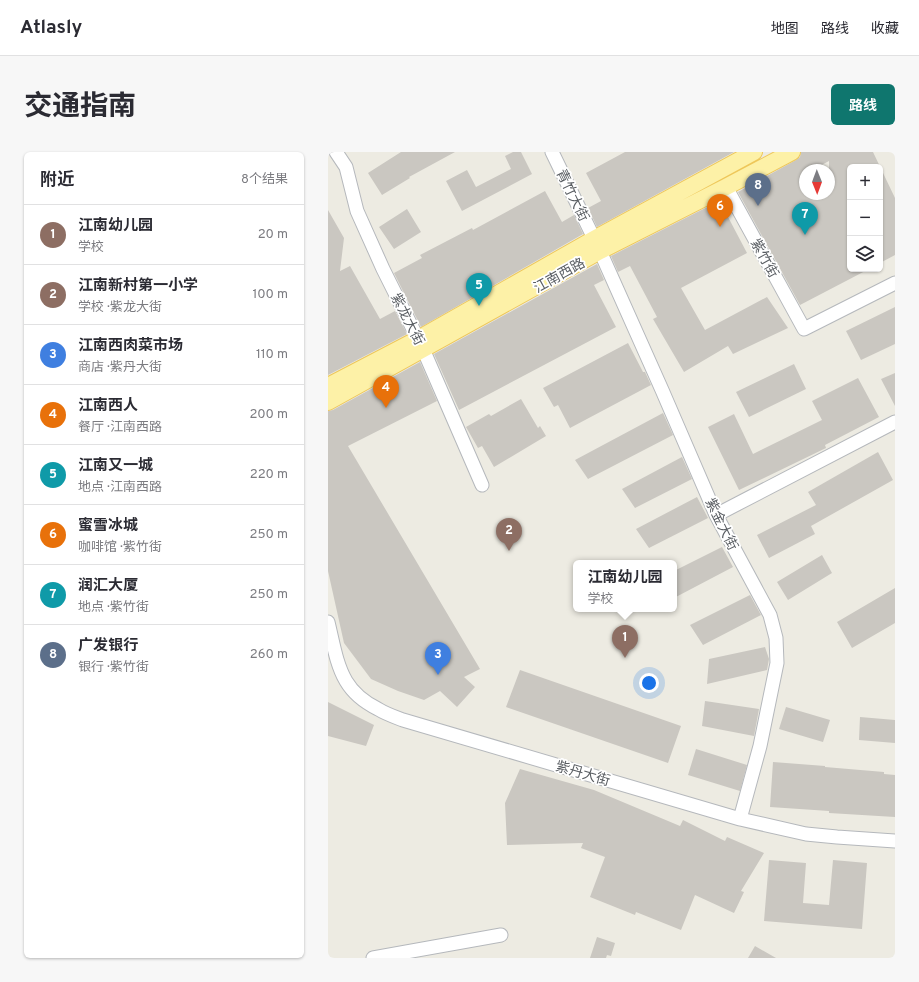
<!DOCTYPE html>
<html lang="zh">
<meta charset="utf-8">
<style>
body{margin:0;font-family:Overpass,"Noto Sans SC",sans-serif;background:#f7f7f7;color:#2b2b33}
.controls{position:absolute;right:12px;top:12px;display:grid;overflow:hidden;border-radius:6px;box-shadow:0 1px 3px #0004}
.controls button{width:36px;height:36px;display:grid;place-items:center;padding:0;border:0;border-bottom:1px solid #e1e1e2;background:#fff;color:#2b2b33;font:20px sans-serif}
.compass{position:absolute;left:471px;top:12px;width:36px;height:36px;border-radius:50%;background:#fff;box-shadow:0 1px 3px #0004;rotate:179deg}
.you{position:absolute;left:321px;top:531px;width:14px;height:14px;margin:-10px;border:3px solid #fff;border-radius:50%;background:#1a73e8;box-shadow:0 0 0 6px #1a73e833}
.badge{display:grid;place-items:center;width:26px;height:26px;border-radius:50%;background:#0f766e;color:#fff;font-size:13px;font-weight:700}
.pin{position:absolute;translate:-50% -33px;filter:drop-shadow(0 1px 2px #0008)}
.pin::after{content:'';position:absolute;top:21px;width:14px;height:12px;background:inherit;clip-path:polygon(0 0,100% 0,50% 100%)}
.popup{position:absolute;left:245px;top:408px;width:104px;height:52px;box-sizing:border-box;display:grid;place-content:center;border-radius:6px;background:#fff;filter:drop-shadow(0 1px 3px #0005);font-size:13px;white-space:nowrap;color:#7c7c81}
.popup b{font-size:15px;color:#2b2b33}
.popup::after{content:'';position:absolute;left:50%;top:100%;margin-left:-8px;border:8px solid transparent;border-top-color:#fff}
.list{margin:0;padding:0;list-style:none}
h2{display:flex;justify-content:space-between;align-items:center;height:52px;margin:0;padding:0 16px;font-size:17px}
h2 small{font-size:13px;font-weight:400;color:#7c7c81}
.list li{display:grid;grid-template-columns:26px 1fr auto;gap:12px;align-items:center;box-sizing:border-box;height:60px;padding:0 16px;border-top:1px solid #e1e1e2}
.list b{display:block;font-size:15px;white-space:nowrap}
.list p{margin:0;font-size:13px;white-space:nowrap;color:#7c7c81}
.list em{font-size:13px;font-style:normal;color:#7c7c81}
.icon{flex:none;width:22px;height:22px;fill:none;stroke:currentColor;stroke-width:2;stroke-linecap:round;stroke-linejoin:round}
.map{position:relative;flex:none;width:567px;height:806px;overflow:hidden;border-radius:6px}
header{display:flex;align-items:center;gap:24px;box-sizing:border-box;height:56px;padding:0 20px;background:#fff;border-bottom:1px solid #e1e1e2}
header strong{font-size:19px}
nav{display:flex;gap:22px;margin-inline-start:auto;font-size:14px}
.intro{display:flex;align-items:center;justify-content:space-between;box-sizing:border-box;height:96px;padding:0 24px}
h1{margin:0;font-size:28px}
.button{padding:10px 18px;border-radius:6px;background:#0f766e;color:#fff;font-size:14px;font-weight:700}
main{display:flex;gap:24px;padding:0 24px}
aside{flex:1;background:#fff;border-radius:6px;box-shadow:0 1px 3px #0004}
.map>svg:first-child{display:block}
.building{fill:#cac7c1;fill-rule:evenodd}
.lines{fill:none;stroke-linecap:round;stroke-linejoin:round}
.minor-casing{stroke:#b5b8bc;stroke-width:15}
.major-casing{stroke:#eec75a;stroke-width:18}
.minor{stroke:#fff;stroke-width:13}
.major{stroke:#fdf1a7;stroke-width:16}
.labels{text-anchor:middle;stroke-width:3.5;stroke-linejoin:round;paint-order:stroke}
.street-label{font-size:14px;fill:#5a5e63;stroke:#fff}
</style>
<header>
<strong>Atlasly</strong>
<nav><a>地图</a><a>路线</a><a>收藏</a></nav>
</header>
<div class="intro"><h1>交通指南</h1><a class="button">路线</a></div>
<main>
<aside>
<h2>附近<small>8个结果</small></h2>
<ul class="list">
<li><span class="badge" style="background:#8d6e63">1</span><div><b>江南幼儿园</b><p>学校</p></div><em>20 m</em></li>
<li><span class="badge" style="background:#8d6e63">2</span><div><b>江南新村第一小学</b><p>学校 · 紫龙大街</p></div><em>100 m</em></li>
<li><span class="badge" style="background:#3f7fe0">3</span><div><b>江南西肉菜市场</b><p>商店 · 紫丹大街</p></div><em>110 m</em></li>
<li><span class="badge" style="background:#e8710a">4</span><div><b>江南西人</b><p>餐厅 · 江南西路</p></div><em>200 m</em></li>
<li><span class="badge" style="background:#0f9aa8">5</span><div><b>江南又一城</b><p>地点 · 江南西路</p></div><em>220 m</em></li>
<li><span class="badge" style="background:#e8710a">6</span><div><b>蜜雪冰城</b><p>咖啡馆 · 紫竹街</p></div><em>250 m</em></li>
<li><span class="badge" style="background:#0f9aa8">7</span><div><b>润汇大厦</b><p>地点 · 紫竹街</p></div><em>250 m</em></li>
<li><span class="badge" style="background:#5c6f8a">8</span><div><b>广发银行</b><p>银行 · 紫竹街</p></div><em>260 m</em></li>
</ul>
</aside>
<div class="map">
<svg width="567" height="806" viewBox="0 0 567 806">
<rect width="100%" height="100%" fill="#edebe2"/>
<path class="building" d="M 73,0 L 127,0 L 81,25 L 82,26 L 54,43 L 40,21 Z
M 185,0 L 193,0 L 204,22 L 134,59 L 118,29 L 139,18 L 148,35 L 183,17 L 177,4 Z
M 297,0 L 406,0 L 269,75 L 260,56 L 273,49 L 258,21 Z
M 473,0 L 545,0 L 567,46 L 567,103 L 552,111 L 552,15 L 522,15 L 522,117 L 541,117 L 472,153 L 410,40 L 468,8 L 472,5 ZM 501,9 L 501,42 L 477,42 L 477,18 L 484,18 Z
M 217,39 L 234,70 L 246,63 L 255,82 L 93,175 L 66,121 L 94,106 L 92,103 L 144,76 L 145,78 Z
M 395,47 L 403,60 L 399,63 L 419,101 L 353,136 L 377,178 L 439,145 L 460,176 L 405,202 L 400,194 L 356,220 L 325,167 L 329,165 L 302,114 L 290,120 L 283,104 Z
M 79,57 L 93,80 L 66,97 L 51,75 Z
M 0,58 L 16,86 L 12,119 L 22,114 L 52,167 L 67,159 L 79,182 L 0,223 Z
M 269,112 L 276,128 L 266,133 L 288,175 L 131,258 L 106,202 Z
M 567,155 L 567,192 L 533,208 L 518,179 Z
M 300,191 L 315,220 L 317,220 L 323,233 L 242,276 L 230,253 L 226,255 L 215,236 Z
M 92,210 L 109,249 L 20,294 L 152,517 L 136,525 L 147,535 L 129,555 L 112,539 L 96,548 L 70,539 L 43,527 L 16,491 L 0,419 L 0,259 L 5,258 Z
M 466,212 L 478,237 L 421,265 L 408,240 Z
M 567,221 L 567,254 L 553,227 Z
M 530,226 L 551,265 L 497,293 L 498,296 L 411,338 L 380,275 L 406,262 L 425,302 L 494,268 L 484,249 Z
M 193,247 L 210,276 L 212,274 L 218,284 L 166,315 L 154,294 L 150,296 L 138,275 L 161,262 L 163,264 Z
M 335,261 L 345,283 L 260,327 L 247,308 Z
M 550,300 L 565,328 L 483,374 L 487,382 L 441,406 L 429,383 L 488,353 L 480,340 Z
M 354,305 L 364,327 L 307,356 L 294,337 Z
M 369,345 L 380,366 L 321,396 L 308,377 Z
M 394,395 L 405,415 L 346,446 L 346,419 Z
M 494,403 L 504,421 L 460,448 L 449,430 Z
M 567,436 L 567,471 L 524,496 L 509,470 Z
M 422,443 L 433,463 L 375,493 L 362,473 Z
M 437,495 L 441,507 L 439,518 L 379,532 L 381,507 Z
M 192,518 L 353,574 L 340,611 L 178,555 Z
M 377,549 L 431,557 L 426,584 L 374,574 Z
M 0,550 L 46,573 L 38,594 L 0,584 Z
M 458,555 L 502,568 L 495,590 L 451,577 Z
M 532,565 L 567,568 L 567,591 L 531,588 Z
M 368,597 L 419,613 L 412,639 L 360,623 Z
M 445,610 L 497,614 L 497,615 L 556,620 L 556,622 L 567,623 L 567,665 L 501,661 L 501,659 L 442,655 Z
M 192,617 L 266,638 L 352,674 L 355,668 L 397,689 L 399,685 L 436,701 L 413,739 L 416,740 L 406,761 L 367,743 L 353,778 L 308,760 L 307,763 L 262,745 L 277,705 L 253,696 L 255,691 L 179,693 L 177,651 Z
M 441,708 L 478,711 L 475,751 L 501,753 L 505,708 L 539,711 L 534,777 L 436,769 Z
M 269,785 L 287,791 L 283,804 L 279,803 L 278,806 L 262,806 Z
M 427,794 L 448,806 L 420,806 Z"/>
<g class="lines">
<g class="minor-casing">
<path id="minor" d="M 8,0 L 18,15 L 29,59 L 55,117 L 95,197 L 154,333
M 224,0 L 272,99 L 334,238 L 388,363 L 442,463 L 448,486 L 449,511 L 432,594 L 412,667
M 398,35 L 476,177 L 567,131
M 388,363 L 567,270
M 0,470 C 5,490 8,512 18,529 C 25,541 38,551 50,557 C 58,562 67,565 75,568 L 412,667 L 478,682 L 509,685 L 567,689
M 45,806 L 173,783"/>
</g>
<g class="major-casing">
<path id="major" d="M 0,234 L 90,187 L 266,87 L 426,0
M 0,250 L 272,99 L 398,35 L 464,0"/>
</g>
<use href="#minor" class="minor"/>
<use href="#major" class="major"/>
</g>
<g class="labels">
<g class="street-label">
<text transform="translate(245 43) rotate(64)" y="5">青竹大街</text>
<text transform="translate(437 106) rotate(61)" y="5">紫竹街</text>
<text transform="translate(231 123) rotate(-29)" y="5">江南西路</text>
<text transform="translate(80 167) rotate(63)" y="5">紫龙大街</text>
<text transform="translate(394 372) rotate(64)" y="5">紫金大街</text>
<text transform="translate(255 621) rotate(16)" y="5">紫丹大街</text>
</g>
</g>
</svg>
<div class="controls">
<button>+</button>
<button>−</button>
<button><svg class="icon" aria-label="layers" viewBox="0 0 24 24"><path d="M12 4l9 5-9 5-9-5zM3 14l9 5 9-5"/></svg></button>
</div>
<svg class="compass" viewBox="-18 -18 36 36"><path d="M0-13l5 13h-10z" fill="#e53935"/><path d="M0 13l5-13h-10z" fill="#7c7c81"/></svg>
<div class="you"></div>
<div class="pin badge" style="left:297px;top:506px;background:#8d6e63">1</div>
<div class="popup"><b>江南幼儿园</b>学校</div>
<div class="pin badge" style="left:181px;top:399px;background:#8d6e63">2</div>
<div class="pin badge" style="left:110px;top:523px;background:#3f7fe0">3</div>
<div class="pin badge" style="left:58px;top:256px;background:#e8710a">4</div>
<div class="pin badge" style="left:151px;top:154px;background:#0f9aa8">5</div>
<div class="pin badge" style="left:392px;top:75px;background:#e8710a">6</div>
<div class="pin badge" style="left:477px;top:83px;background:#0f9aa8">7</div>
<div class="pin badge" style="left:430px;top:54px;background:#5c6f8a">8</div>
</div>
</main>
